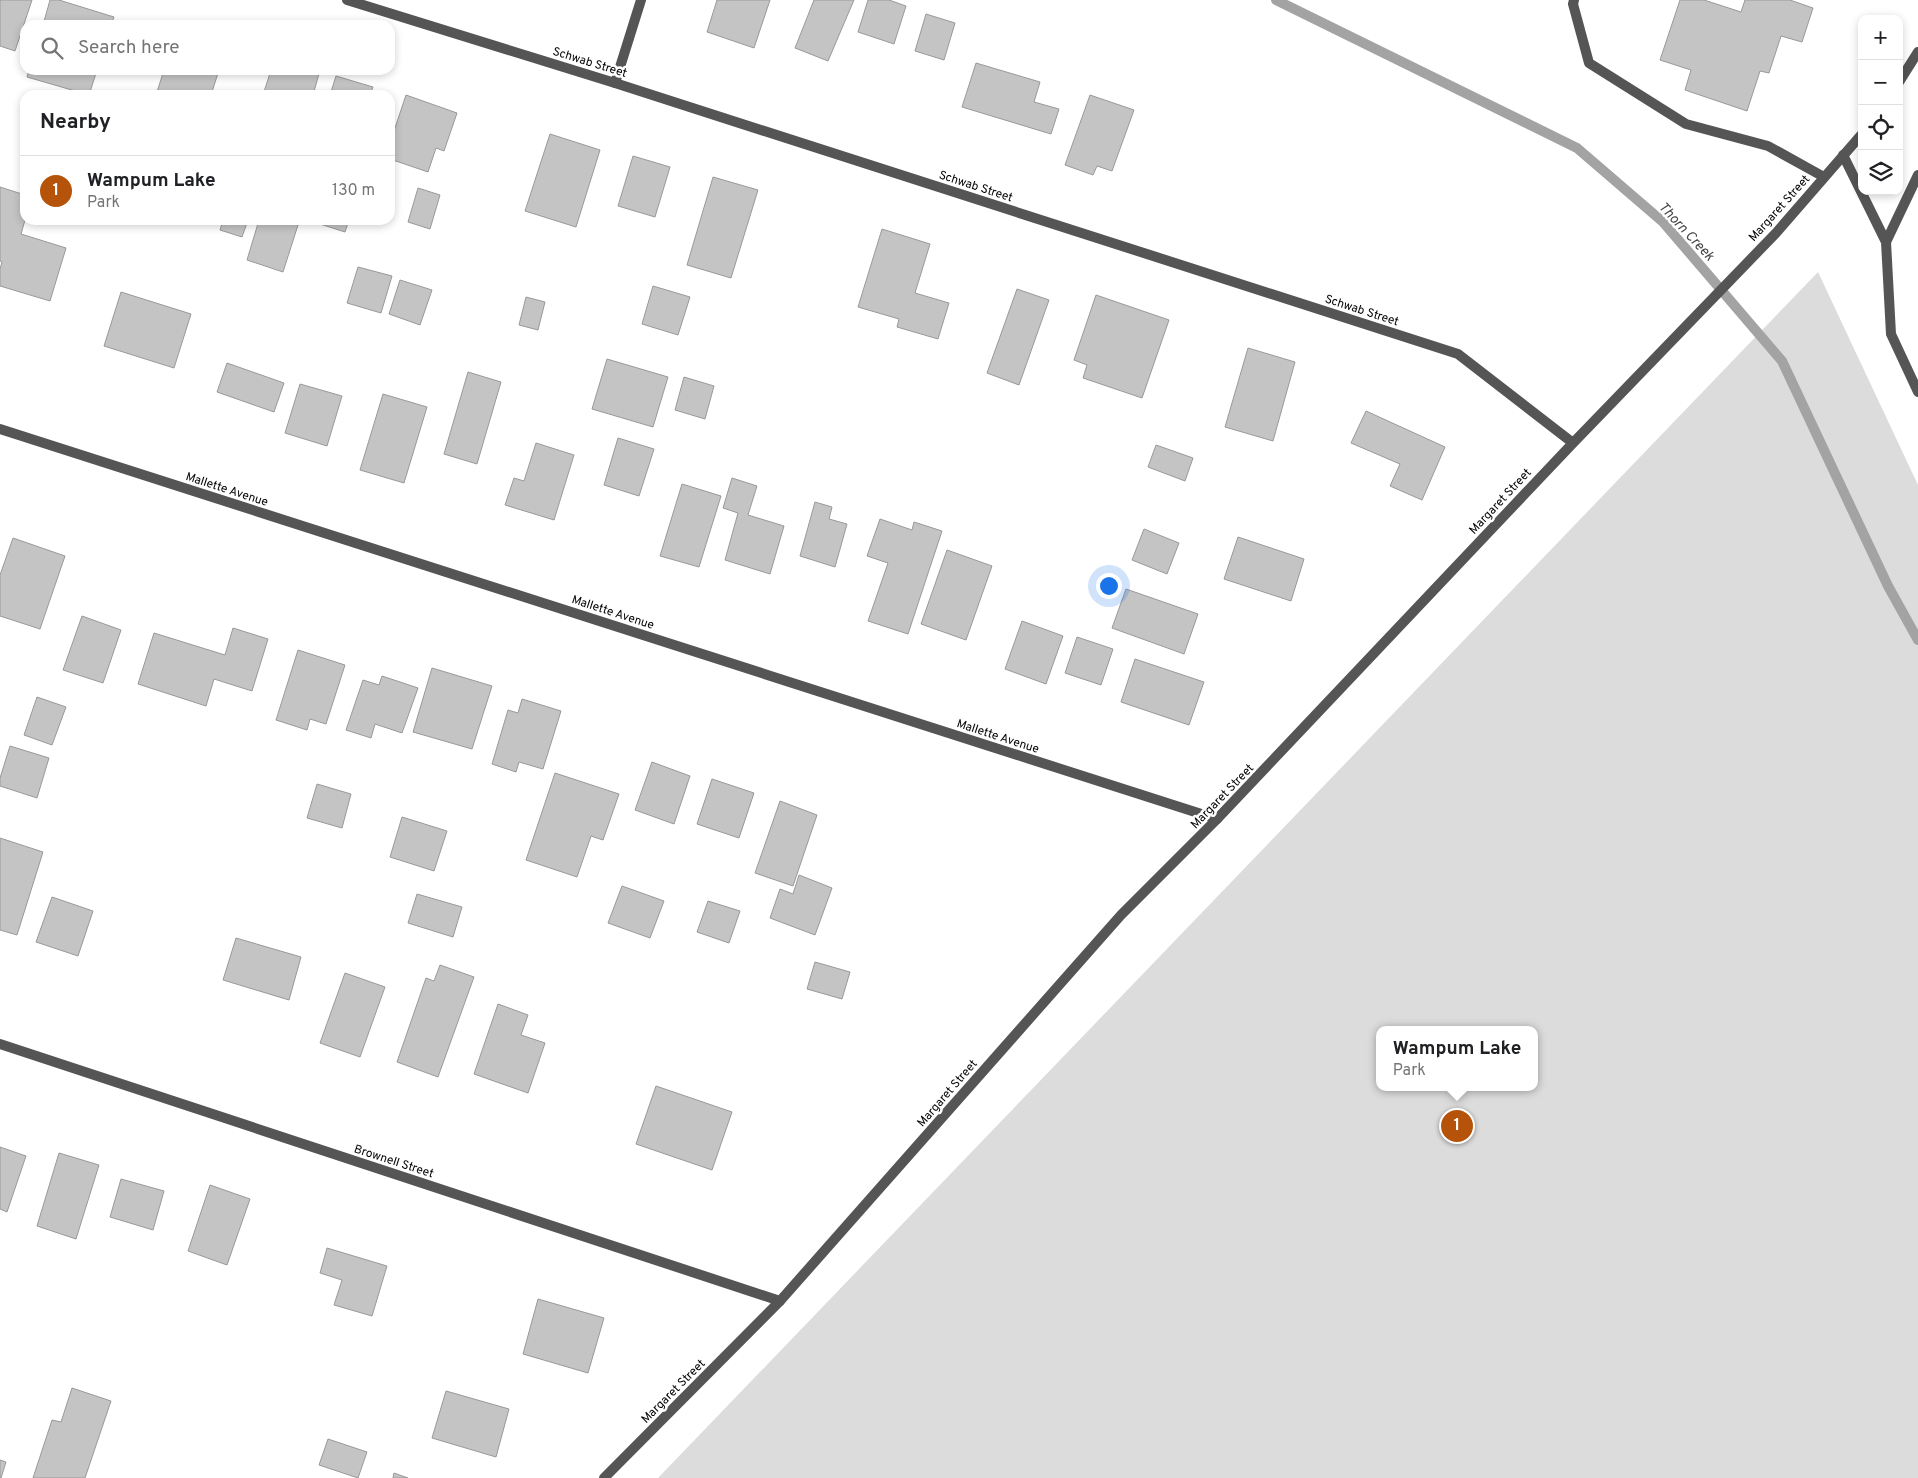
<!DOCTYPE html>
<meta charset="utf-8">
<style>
body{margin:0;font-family:Overpass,sans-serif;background:#f2f2f2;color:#202124}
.controls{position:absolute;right:15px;top:15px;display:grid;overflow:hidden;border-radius:10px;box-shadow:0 2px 8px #0003}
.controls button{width:45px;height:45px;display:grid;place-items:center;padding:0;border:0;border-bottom:1px solid #e0e0e0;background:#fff;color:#202124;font:25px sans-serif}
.you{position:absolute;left:1108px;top:585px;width:18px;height:18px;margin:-12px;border:4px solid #fff;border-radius:50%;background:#1a73e8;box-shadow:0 0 0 8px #1a73e833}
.badge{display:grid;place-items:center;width:32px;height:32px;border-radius:50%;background:#b45309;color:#fff;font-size:16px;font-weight:700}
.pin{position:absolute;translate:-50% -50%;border:2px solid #fff;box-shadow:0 1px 5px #0006}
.popup{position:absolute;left:1376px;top:1026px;width:162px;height:65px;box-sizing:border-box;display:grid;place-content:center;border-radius:10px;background:#fff;filter:drop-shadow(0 1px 4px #0005);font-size:16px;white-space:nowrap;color:#757577}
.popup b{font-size:19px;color:#202124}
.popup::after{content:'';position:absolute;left:50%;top:100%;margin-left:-10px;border:10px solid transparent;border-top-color:#fff}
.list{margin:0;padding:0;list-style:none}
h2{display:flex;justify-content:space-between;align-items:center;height:65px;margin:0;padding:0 20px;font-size:21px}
h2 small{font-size:16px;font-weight:400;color:#757577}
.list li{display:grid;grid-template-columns:32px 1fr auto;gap:15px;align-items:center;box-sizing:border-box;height:70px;padding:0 20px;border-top:1px solid #e0e0e0}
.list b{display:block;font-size:19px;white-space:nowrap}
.list p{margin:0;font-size:16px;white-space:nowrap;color:#757577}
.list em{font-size:16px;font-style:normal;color:#757577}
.icon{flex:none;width:28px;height:28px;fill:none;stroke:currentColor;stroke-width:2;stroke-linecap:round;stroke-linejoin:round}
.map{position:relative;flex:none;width:1918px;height:1478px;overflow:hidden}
.search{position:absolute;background:#fff;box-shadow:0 2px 8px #0003;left:20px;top:20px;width:375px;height:55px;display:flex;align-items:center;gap:12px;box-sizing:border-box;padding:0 18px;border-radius:15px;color:#757577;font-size:19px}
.panel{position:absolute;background:#fff;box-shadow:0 2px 8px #0003;left:20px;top:90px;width:375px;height:135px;border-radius:15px}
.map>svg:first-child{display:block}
.green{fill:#dcdcdc;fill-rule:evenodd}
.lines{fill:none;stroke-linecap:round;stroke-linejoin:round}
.stream{stroke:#a3a3a3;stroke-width:10}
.building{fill:#c4c4c4;stroke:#999}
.service{stroke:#555;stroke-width:10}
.minor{stroke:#555;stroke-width:10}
.tertiary{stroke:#555;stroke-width:10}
.labels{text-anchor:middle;stroke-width:5;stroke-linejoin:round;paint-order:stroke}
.street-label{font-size:12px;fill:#000;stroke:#fff}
.water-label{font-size:14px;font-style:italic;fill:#444;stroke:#fff}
</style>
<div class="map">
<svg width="1918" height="1478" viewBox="0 0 1918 1478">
<rect width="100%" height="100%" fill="#fff"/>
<path class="green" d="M 1818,272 L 1918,485 L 1918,1478 L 658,1478 ZM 1380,1030 L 1534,1030 L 1534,1087 L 1380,1087 Z"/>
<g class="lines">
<path class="stream" d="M 1276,0 L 1577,148 L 1663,222 L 1782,361 L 1888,586 L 1918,640"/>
</g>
<path class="building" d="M 0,0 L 32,0 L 15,51 L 0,46 Z
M 50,0 L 59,0 L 114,17 L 111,25 L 43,25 Z
M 717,0 L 770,0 L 754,48 L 707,32 Z
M 814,0 L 854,0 L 828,61 L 795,48 Z
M 868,0 L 889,0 L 906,6 L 894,44 L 858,32 Z
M 1680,0 L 1704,0 L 1741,12 L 1745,0 L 1790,0 L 1813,8 L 1802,42 L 1781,36 L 1769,73 L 1760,71 L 1747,111 L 1685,90 L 1691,70 L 1660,60 Z
M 926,14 L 955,23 L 944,60 L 915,51 Z
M 976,63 L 1040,82 L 1034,102 L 1059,109 L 1051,134 L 962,107 Z
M 29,70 L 97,70 L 89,95 L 27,77 Z
M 164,70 L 219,70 L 211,95 L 156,95 Z
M 271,70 L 320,70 L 313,95 L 263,95 Z
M 336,76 L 373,87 L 370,95 L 330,95 Z
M 406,95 L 457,113 L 444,151 L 436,148 L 428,172 L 390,159 L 390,143 Z
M 1090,95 L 1134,110 L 1112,171 L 1097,166 L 1093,175 L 1065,165 Z
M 550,134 L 600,150 L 576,227 L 525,211 Z
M 633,156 L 670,167 L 655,217 L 618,206 Z
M 713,177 L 758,190 L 731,278 L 687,265 Z
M 0,187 L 25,195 L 25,220 L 21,234 L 66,248 L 50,301 L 0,286 L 0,269 L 2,262 L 0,261 Z
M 418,188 L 440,195 L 430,229 L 408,222 Z
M 223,220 L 248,220 L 242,237 L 220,230 Z
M 259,220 L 281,220 L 298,225 L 283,272 L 247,260 Z
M 318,220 L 349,220 L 345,232 L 317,223 Z
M 882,229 L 930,244 L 915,293 L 949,303 L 938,339 L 897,327 L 899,319 L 858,307 Z
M 358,267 L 392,276 L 381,313 L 347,303 Z
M 400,280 L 432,290 L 420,325 L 389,314 Z
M 653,286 L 690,297 L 678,335 L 642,324 Z
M 1017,289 L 1049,300 L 1019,385 L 987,373 Z
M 121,292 L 191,314 L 174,368 L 104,346 Z
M 1096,295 L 1169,320 L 1142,398 L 1083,378 L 1087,365 L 1074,360 Z
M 526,297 L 545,302 L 538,330 L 519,325 Z
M 1248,348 L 1295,362 L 1273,441 L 1225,427 Z
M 607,359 L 668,377 L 653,427 L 592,409 Z
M 227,363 L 284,383 L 274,412 L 217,392 Z
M 468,372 L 501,382 L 477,464 L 444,454 Z
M 684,377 L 714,386 L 705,419 L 675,410 Z
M 300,384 L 342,396 L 327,446 L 285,433 Z
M 383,394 L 427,407 L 404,483 L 360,470 Z
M 1366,411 L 1445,447 L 1422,500 L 1390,486 L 1400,464 L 1351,443 Z
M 618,438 L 654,449 L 639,496 L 604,485 Z
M 536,443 L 574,455 L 554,520 L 505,505 L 514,478 L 524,481 Z
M 1156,445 L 1193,458 L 1185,481 L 1148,467 Z
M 732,478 L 757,486 L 748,515 L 784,526 L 770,574 L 725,560 L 738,513 L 723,508 Z
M 682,484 L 721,496 L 699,567 L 660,556 Z
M 815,502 L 832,507 L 829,519 L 847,524 L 835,567 L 800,556 Z
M 880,519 L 912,530 L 914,522 L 942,531 L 908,634 L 868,621 L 888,563 L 867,556 Z
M 1144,529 L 1179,543 L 1167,574 L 1132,560 Z
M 1238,537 L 1304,559 L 1291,601 L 1224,579 Z
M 13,538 L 65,556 L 40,629 L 0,616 L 0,575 Z
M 947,550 L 992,566 L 966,640 L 921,624 Z
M 1126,589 L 1198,614 L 1184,654 L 1112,628 Z
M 82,616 L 121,630 L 103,683 L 63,670 Z
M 1022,621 L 1063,636 L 1046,684 L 1005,669 Z
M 233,628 L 268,639 L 252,691 L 214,679 L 206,706 L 138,684 L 154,633 L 225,655 Z
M 1077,637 L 1113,649 L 1101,685 L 1065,673 Z
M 298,650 L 345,665 L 326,724 L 310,719 L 307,730 L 276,720 Z
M 1135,659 L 1204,682 L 1189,725 L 1121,702 Z
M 432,668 L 492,686 L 472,749 L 413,732 Z
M 382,676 L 418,688 L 402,733 L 375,724 L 371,738 L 346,730 L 363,680 L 379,685 Z
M 37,697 L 66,707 L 52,745 L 24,735 Z
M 522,699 L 561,711 L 543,769 L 519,762 L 516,772 L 492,764 L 508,710 L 518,713 Z
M 10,746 L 49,758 L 37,798 L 0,786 L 0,778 Z
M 652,762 L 690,776 L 674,824 L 635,810 Z
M 555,773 L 619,794 L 603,840 L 591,836 L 577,877 L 526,860 Z
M 712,779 L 754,793 L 739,838 L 697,824 Z
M 317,784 L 351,794 L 342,828 L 307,818 Z
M 780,801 L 817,815 L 793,886 L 755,873 Z
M 402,817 L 447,831 L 434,871 L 390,857 Z
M 0,838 L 43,852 L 17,935 L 0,930 Z
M 799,875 L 832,888 L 815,935 L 770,918 L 780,889 L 793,894 Z
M 622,886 L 664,901 L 650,938 L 608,923 Z
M 417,894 L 462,907 L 453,937 L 408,923 Z
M 52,897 L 93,911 L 78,956 L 36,942 Z
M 708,901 L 740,911 L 729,943 L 697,932 Z
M 236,938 L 301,957 L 289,1000 L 223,980 Z
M 815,962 L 850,972 L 842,999 L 807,989 Z
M 440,965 L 474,977 L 438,1077 L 397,1062 L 426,978 L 434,981 Z
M 345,973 L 385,987 L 360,1057 L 320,1043 Z
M 498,1004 L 528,1015 L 521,1035 L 545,1043 L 528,1093 L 474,1074 Z
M 656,1086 L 732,1112 L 712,1170 L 636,1144 Z
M 0,1147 L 26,1156 L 7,1212 L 0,1209 Z
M 59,1153 L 99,1165 L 76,1239 L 37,1226 Z
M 121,1179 L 164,1191 L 153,1230 L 110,1217 Z
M 210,1185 L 250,1199 L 227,1265 L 188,1251 Z
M 327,1248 L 387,1266 L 372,1316 L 334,1305 L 342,1280 L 320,1273 Z
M 538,1299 L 604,1318 L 588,1373 L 523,1354 Z
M 72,1388 L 111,1401 L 85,1478 L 33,1478 L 52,1420 L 61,1422 Z
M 446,1391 L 509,1409 L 496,1457 L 432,1438 Z
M 328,1439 L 367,1452 L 358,1478 L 319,1465 Z
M 0,1460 L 6,1462 L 1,1478 L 0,1478 Z
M 394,1473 L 408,1478 L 393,1478 Z"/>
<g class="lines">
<path class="service" d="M 1574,0 L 1573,4 L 1589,63 L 1686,124 L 1768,146 L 1824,177
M 1843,155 L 1886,242 L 1891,334 L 1918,392
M 1886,242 L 1918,175"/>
<path class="minor" d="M 615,83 L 641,0
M 0,429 L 1217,819
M 0,1044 L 780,1301"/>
<path class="tertiary" d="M 347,0 L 615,83 L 1458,354 L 1573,443
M 1899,82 L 1918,52
M 604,1478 L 780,1301 L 1121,915 L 1217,819 L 1573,443 L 1776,233 L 1862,134"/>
</g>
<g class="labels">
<g class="street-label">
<text transform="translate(590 62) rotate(17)" y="4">Schwab Street</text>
<text transform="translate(976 186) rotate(18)" y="4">Schwab Street</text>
<text transform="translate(1779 208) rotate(-48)" y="4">Margaret Street</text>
<text transform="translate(1362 310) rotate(18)" y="4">Schwab Street</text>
<text transform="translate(227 489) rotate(18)" y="4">Mallette Avenue</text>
<text transform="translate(1500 501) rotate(-47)" y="4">Margaret Street</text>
<text transform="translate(613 612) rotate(18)" y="4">Mallette Avenue</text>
<text transform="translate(998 736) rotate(18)" y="4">Mallette Avenue</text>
<text transform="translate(1222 796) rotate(-46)" y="4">Margaret Street</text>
<text transform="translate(947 1093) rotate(-49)" y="4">Margaret Street</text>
<text transform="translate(394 1161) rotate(18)" y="4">Brownell Street</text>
<text transform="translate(673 1391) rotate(-45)" y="4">Margaret Street</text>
</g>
<g class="water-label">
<text transform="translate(1687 231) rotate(47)" y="5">Thorn Creek</text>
</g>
</g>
</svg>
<div class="controls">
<button>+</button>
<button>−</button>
<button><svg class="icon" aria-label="locate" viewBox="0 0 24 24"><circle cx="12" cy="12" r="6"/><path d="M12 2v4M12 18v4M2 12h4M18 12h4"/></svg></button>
<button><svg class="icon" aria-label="layers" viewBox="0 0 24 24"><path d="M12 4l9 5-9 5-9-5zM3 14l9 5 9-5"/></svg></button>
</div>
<div class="you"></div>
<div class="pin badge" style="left:1457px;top:1126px">1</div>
<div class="popup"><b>Wampum Lake</b>Park</div>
<div class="search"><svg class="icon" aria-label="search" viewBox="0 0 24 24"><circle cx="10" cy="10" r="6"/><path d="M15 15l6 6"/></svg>Search here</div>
<section class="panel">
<h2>Nearby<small></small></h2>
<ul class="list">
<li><span class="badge">1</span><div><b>Wampum Lake</b><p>Park</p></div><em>130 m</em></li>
</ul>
</section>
</div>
